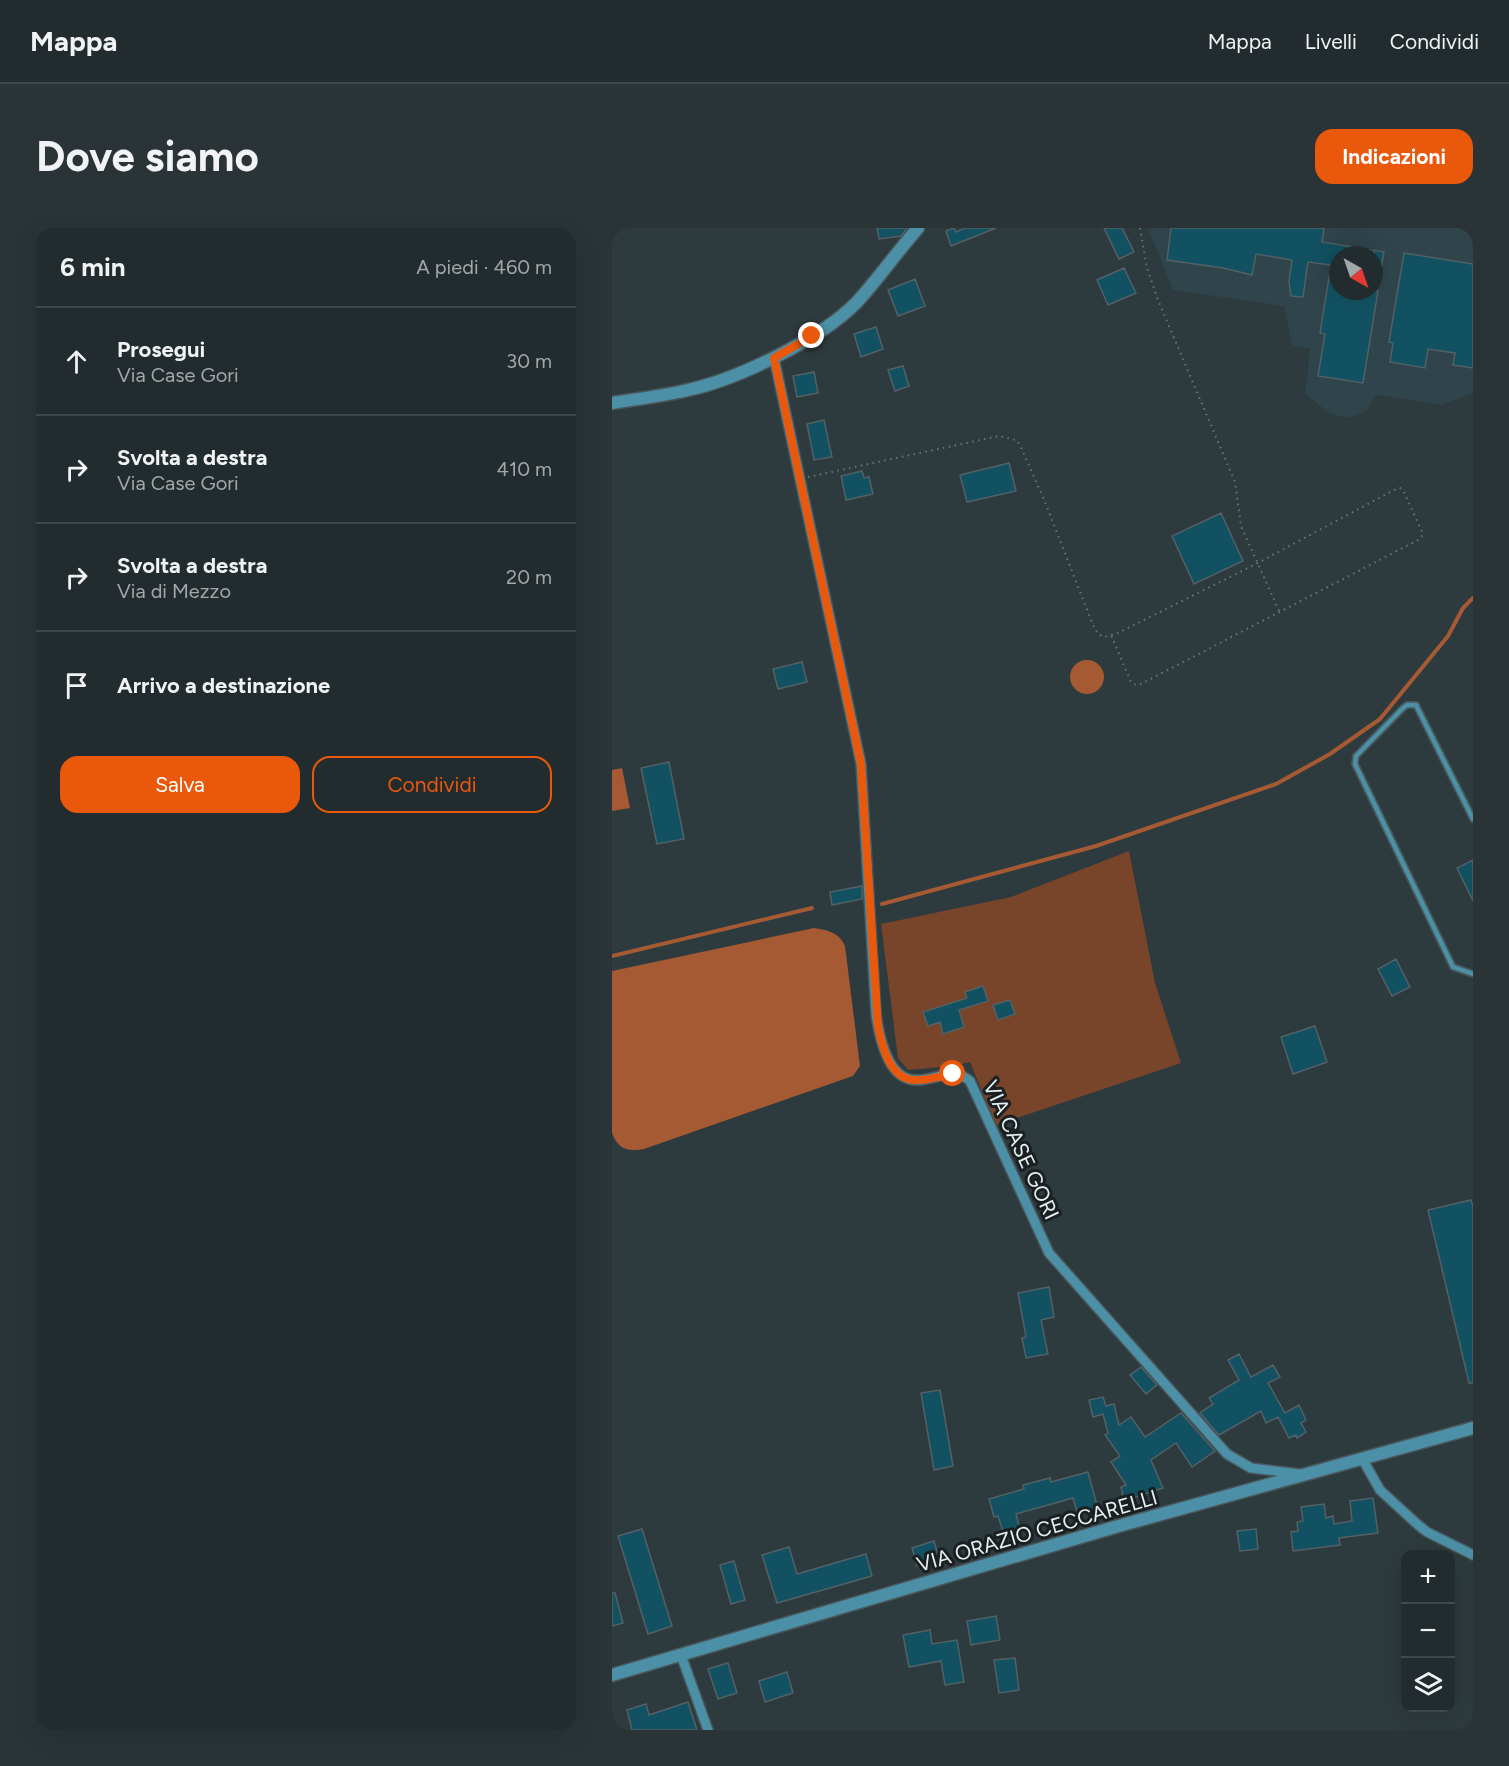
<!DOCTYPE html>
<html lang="it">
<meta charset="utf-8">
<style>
body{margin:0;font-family:Figtree,sans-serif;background:#2a3436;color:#f1f3f6}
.controls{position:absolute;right:18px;bottom:18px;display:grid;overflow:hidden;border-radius:12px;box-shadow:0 6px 24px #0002}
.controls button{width:54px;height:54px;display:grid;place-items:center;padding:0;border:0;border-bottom:2px solid #3f484a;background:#222c2e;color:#f1f3f6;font:30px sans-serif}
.compass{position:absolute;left:717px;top:18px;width:54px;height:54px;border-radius:50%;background:#222c2e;box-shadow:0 6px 24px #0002;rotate:140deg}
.stop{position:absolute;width:18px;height:18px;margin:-14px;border:4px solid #ea580c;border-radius:50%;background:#fff}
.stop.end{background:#ea580c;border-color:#fff;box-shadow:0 2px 6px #0008}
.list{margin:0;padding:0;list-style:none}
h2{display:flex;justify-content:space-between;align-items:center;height:78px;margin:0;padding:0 24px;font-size:26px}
h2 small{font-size:20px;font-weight:400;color:#a2a7aa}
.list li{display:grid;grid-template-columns:39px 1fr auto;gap:18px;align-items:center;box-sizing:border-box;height:108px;padding:0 24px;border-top:2px solid #3f484a}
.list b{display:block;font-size:22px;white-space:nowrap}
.list p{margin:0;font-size:20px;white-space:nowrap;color:#a2a7aa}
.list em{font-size:20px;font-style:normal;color:#a2a7aa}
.actions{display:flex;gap:12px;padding:18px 24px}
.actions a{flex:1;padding:14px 0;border:2px solid #ea580c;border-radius:18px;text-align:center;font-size:21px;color:#ea580c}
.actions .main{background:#ea580c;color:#fff}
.icon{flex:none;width:33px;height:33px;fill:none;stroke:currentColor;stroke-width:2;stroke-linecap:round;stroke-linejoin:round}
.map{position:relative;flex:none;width:861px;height:1502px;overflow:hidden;border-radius:18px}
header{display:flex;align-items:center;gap:36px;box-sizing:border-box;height:84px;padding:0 30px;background:#222c2e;border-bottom:2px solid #3f484a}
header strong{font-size:28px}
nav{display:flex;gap:33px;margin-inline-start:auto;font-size:21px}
.intro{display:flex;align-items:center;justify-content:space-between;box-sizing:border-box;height:144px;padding:0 36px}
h1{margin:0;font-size:42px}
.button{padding:15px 27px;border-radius:18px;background:#ea580c;color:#fff;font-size:21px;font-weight:700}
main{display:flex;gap:36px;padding:0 36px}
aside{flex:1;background:#222c2e;border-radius:18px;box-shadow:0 6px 24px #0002}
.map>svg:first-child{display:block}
.built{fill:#2f444b;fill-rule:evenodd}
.green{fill:#79452a}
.water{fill:#a55a33}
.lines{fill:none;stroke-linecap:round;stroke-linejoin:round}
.stream{stroke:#a55a33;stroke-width:4}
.building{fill:#125162;stroke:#536166;stroke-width:1.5}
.service-casing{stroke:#4a575a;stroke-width:8}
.minor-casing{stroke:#4a575a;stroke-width:12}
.tertiary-casing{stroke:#4a575a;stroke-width:15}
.path{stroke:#6a7679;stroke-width:2;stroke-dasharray:1.5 4.5;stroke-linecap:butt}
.service{stroke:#4b90a6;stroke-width:4.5}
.minor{stroke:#4b90a6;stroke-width:9}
.tertiary{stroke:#4b90a6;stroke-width:12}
.route{stroke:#ea580c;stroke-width:8}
.labels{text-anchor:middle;stroke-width:6;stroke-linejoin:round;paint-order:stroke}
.street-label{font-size:21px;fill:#e5eef0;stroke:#1a2022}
</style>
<header>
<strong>Mappa</strong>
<nav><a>Mappa</a><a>Livelli</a><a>Condividi</a></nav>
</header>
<div class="intro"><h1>Dove siamo</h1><a class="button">Indicazioni</a></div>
<main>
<aside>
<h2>6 min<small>A piedi · 460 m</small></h2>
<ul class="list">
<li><svg class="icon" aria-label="ahead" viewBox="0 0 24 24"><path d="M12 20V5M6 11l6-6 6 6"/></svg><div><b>Prosegui</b><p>Via Case Gori</p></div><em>30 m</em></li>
<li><svg class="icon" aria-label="right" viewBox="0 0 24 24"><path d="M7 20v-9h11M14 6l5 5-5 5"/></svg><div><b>Svolta a destra</b><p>Via Case Gori</p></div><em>410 m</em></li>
<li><svg class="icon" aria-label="right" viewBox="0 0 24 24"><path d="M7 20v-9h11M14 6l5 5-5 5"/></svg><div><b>Svolta a destra</b><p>Via di Mezzo</p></div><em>20 m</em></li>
<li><svg class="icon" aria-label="arrive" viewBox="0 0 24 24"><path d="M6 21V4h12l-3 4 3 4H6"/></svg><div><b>Arrivo a destinazione</b></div></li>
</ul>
<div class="actions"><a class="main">Salva</a><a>Condividi</a></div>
</aside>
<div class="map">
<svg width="861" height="1502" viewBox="0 0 861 1502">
<rect width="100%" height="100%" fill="#2d3a3e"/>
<path class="built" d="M 536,0 L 861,0 L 861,165 L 830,177 L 765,167 L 754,183 L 736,190 L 717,185 L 693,166 L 698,121 L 680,117 L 672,78 L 561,62 ZM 726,27 L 762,27 L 762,63 L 726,63 Z"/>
<path class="green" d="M 517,623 L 543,755 L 569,835 L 384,897 L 358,834 L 341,838 L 296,842 L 286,830 L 269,696 L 399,669 Z"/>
<path class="water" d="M458 449a17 17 0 1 1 34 0a17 17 0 1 1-34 0Z
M 10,540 L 18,580 L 0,583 L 0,542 Z
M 202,700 C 215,702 227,704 233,718 L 248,838 L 241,848 L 32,921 C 15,924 6,921 0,905 L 0,743 Z"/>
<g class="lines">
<path class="stream" d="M 270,676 L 484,618 L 664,556 L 718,526 L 768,491 L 836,408 L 851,380 L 861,370
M 0,728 L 200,680"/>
</g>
<path class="building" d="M 265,0 L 295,0 L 289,8 L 267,11 Z
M 342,0 L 344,4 L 353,0 L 384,0 L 339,18 L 334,3 Z
M 492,0 L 510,0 L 522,24 L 507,31 Z
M 559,0 L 712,0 L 710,14 L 759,22 L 758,27 L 726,27 L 726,63 L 766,63 L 751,155 L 706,148 L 713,106 L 708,105 L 719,37 L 696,34 L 691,69 L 679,68 L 677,53 L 680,32 L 644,26 L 640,47 L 611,40 L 555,32 Z
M 762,22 L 772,24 L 767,52 L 762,51 Z
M 792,25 L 861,36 L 861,140 L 841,137 L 843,125 L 816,121 L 813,140 L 778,134 L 781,115 L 777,114 Z
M 512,40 L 524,65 L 496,77 L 485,52 Z
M 303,51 L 313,78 L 286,88 L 276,62 Z
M 264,99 L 271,121 L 249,129 L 242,106 Z
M 291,138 L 297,158 L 283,163 L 276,142 Z
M 202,144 L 206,165 L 185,169 L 181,148 Z
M 212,192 L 220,229 L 202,232 L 195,196 Z
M 397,235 L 404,263 L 355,274 L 348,247 Z
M 250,243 L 252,250 L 257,249 L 261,266 L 234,272 L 229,248 Z
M 609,285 L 631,333 L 582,356 L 560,308 Z
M 190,434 L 195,454 L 166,461 L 161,441 Z
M 57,534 L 72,611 L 45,616 L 29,540 Z
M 861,632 L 861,673 L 845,640 Z
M 250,658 L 250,671 L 220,677 L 218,664 Z
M 784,731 L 798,759 L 780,768 L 766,741 Z
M 371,758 L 376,773 L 347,782 L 352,799 L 331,806 L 328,794 L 316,798 L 311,784 L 355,770 L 353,764 Z
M 398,772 L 403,786 L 386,792 L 381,777 Z
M 703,798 L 715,834 L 681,846 L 669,809 Z
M 859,972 L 861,979 L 861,1155 L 857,1155 L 816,982 Z
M 437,1059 L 442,1089 L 429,1092 L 436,1126 L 414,1130 L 410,1110 L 414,1109 L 406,1065 Z
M 627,1126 L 639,1149 L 661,1137 L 668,1149 L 656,1155 L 673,1185 L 687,1177 L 694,1192 L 689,1195 L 694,1204 L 685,1210 L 684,1207 L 677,1210 L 666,1189 L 654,1195 L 649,1183 L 607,1207 L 588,1185 L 601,1176 L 597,1170 L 627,1152 L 616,1132 Z
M 529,1139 L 545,1157 L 534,1166 L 518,1147 Z
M 328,1162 L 341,1238 L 322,1242 L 309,1165 Z
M 491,1169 L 494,1178 L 502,1176 L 507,1197 L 519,1189 L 533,1209 L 569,1185 L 603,1223 L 580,1239 L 564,1215 L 539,1232 L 551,1260 L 512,1273 L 509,1259 L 514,1257 L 499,1234 L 508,1228 L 493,1207 L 496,1205 L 491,1186 L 481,1189 L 477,1172 Z
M 476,1244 L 486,1281 L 466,1287 L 461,1270 L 404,1286 L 408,1302 L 392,1307 L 386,1288 L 382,1289 L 377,1271 L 412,1261 L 411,1257 L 438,1250 L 439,1254 Z
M 761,1270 L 766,1305 L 727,1310 L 728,1317 L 681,1323 L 679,1304 L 686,1303 L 685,1294 L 691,1293 L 689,1279 L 712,1276 L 714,1290 L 721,1288 L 722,1296 L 740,1293 L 738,1273 Z
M 30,1301 L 60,1398 L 36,1406 L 6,1308 Z
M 644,1301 L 646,1321 L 628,1323 L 625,1303 Z
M 322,1313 L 327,1331 L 305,1338 L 300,1320 Z
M 177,1319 L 185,1346 L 254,1326 L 260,1348 L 165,1375 L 150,1327 Z
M 122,1333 L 133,1372 L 119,1376 L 108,1337 Z
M 0,1365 L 3,1365 L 11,1395 L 0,1398 Z
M 384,1388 L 388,1412 L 359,1417 L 355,1393 Z
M 318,1402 L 320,1416 L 345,1412 L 352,1454 L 333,1457 L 329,1433 L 297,1439 L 291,1407 Z
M 403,1430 L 407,1462 L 387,1465 L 382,1432 Z
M 116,1435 L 125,1465 L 106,1471 L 96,1441 Z
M 175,1444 L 181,1465 L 153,1474 L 147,1453 Z
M 76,1474 L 85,1502 L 20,1502 L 15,1482 L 34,1476 L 37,1487 Z"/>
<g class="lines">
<g class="service-casing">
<path id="service" d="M 861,591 L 804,477 L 795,477 L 791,480 L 744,528 L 743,536 L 841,739 L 861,746"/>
</g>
<g class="minor-casing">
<path id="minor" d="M 162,130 L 249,536 L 264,786 C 267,807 275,853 305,852 C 322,852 343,839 358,853 L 437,1025 L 615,1226 L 639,1240 L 688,1246
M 751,1232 L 768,1262 L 805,1296 L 815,1304 L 861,1327
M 69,1427 L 96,1502"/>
</g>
<g class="tertiary-casing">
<path id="tertiary" d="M 0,175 C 25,171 51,168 76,162 C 126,151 209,111 245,74 C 266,51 285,24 306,0
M 0,1447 L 503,1299 L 861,1200"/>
</g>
<path class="path" d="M 528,0 L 535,40 L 546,72 L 623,254 L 629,298 L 668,385
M 196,249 L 387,208 L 404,212 L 408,217 L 433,274 L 481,397 L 486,406 L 492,409 L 506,405 L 642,337 L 784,261 L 788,260 L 791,262 L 811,306 L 808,311 L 529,456 L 524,457 L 519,454 L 499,407"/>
<use href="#service" class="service"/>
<use href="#minor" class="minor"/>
<use href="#tertiary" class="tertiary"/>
</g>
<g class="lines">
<path class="route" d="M 200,108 L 162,130 L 249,536 L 266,799 C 270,818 278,851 302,852 C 314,853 328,848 341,846"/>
</g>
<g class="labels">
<g class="street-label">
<text transform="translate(409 922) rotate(65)" y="7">VIA CASE GORI</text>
<text transform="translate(425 1303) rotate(-16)" y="7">VIA ORAZIO CECCARELLI</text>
</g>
</g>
</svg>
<div class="controls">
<button>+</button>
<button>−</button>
<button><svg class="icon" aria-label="layers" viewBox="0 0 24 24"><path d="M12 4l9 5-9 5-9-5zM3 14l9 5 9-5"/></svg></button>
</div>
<svg class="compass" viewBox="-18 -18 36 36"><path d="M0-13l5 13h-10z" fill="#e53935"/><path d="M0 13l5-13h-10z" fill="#a2a7aa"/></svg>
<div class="stop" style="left:341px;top:846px"></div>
<div class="stop end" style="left:200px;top:108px"></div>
</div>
</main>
